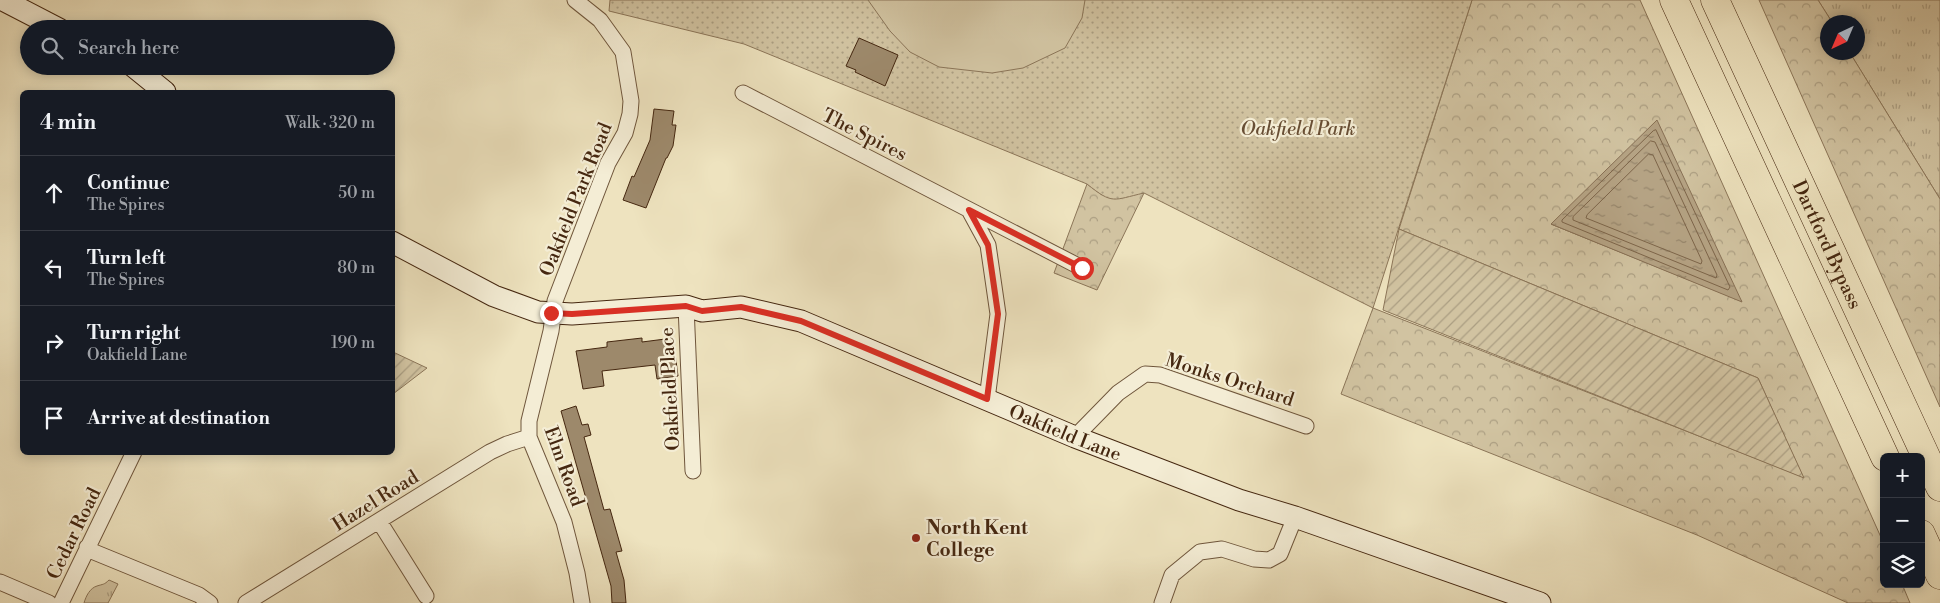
<!DOCTYPE html>
<meta charset="utf-8">
<style>
body{margin:0;font-family:"Libre Bodoni",serif;background:#242831;color:#f1f3f6}
.controls{position:absolute;right:15px;bottom:15px;display:grid;overflow:hidden;border-radius:8px;box-shadow:0 2px 12px #0003}
.controls button{width:45px;height:45px;display:grid;place-items:center;padding:0;border:0;border-bottom:1px solid #363941;background:#171b24;color:#f1f3f6;font:25px sans-serif}
.compass{position:absolute;left:1820px;top:15px;width:45px;height:45px;border-radius:50%;background:#171b24;box-shadow:0 2px 12px #0003;rotate:224deg}
.stop{position:absolute;width:15px;height:15px;margin:-11px;border:4px solid #d93025;border-radius:50%;background:#fff}
.stop.end{background:#d93025;border-color:#fff;box-shadow:0 1px 5px #0008}
.list{margin:0;padding:0;list-style:none}
h2{display:flex;justify-content:space-between;align-items:center;height:65px;margin:0;padding:0 20px;font-size:21px}
h2 small{font-size:16px;font-weight:400;color:#9ea1a6}
.list li{display:grid;grid-template-columns:32px 1fr auto;gap:15px;align-items:center;box-sizing:border-box;height:75px;padding:0 20px;border-top:1px solid #363941}
.list b{display:block;font-size:19px;white-space:nowrap}
.list p{margin:0;font-size:16px;white-space:nowrap;color:#9ea1a6}
.list em{font-size:16px;font-style:normal;color:#9ea1a6}
.icon{flex:none;width:28px;height:28px;fill:none;stroke:currentColor;stroke-width:2;stroke-linecap:round;stroke-linejoin:round}
.map{position:relative;flex:none;width:1940px;height:603px;overflow:hidden}
.search{position:absolute;background:#171b24;box-shadow:0 2px 12px #0003;left:20px;top:20px;width:375px;height:55px;display:flex;align-items:center;gap:12px;box-sizing:border-box;padding:0 18px;border-radius:28px;color:#9ea1a6;font-size:19px}
.panel{position:absolute;background:#171b24;box-shadow:0 2px 12px #0003;left:20px;top:90px;width:375px;height:365px;border-radius:8px}
.map>svg:first-child{display:block}
.grass{fill:url(#grass-tufts);stroke:#8b7558}
.forest{fill:url(#forest-crowns);stroke:#8b7558;fill-rule:evenodd}
.park{fill:url(#park-dots);stroke:#8b7558}
.garden{fill:url(#garden-furrows);stroke:#8b7558}
.pitch{fill:#d1c3a1;stroke:#8b7558}
.water{fill:url(#water-ripples);stroke:#887156}
.lines{fill:none;stroke-linecap:round;stroke-linejoin:round}
.shore{stroke:#7d654a;stroke-width:1}
.building{fill:#9d896b;stroke:#452710}
.street-casing{stroke:#6f563c;stroke-width:17}
.secondary-casing{stroke:#452710;stroke-width:23}
.highway-casing{stroke:#452710;stroke-width:29}
.street{stroke:#f4edd5;stroke-width:15}
.secondary{stroke:#f4edd5;stroke-width:21}
.highway{stroke:#eee3bf;stroke-width:28}
.route{stroke:#d93025;stroke-width:6}
.poi-dot{fill:#8f2418;stroke:#f4edd5;stroke-width:2}
.labels{text-anchor:middle;stroke-width:4.5;stroke-linejoin:round;paint-order:stroke}
.park-label{font-size:19px;font-style:italic;fill:#684e34;stroke:#f4edd5}
.street-label{font-size:19px;fill:#452710;stroke:#f4edd5}
.poi-label{font-size:19px;font-weight:bold;fill:#452710;stroke:#f4edd5;text-anchor:start}
</style>
<div class="map">
<svg width="1940" height="603" viewBox="0 0 1940 603">
<defs>
<pattern id="grass-tufts" width="24" height="20" patternUnits="userSpaceOnUse" patternTransform="scale(1.25)"><rect width="24" height="20" fill="#d1c3a1"/><path d="M3 7l-1-3M5 7V3M7 7l1-3M15 17l-1-3M17 17v-4M19 17l1-3" fill="none" stroke="#ab9e82"/></pattern>
<pattern id="forest-crowns" width="20" height="18" patternUnits="userSpaceOnUse" patternTransform="scale(1.25)"><rect width="20" height="18" fill="#d1c3a1"/><path d="M2 6a3 3 0 1 1 6 0M12 15a3 3 0 1 1 6 0" fill="none" stroke="#ab9e82"/></pattern>
<pattern id="park-dots" width="8" height="8" patternUnits="userSpaceOnUse" patternTransform="scale(1.25)"><rect width="8" height="8" fill="#d1c3a1"/><path d="M2 2h.1M6 6h.1" fill="none" stroke="#ab9e82" stroke-width="1.8" stroke-linecap="round"/></pattern>
<pattern id="garden-furrows" width="10" height="10" patternUnits="userSpaceOnUse" patternTransform="scale(1.25)"><rect width="10" height="10" fill="#d1c3a1"/><path d="M-1 1l2-2M0 10L10 0M9 11l2-2" fill="none" stroke="#ab9e82"/></pattern>
<pattern id="water-ripples" width="26" height="14" patternUnits="userSpaceOnUse" patternTransform="scale(1.25)"><rect width="26" height="14" fill="#b5a384"/><path d="M2 4q2-2 4 0t4 0M15 11q2-2 4 0t4 0" fill="none" stroke="#95856b"/></pattern>
</defs>
<rect width="100%" height="100%" fill="#eee3bf"/>
<filter id="stains"><feTurbulence type="fractalNoise" baseFrequency=".004" numOctaves="4"/><feColorMatrix values="0 0 0 0 .2 0 0 0 0 .09 0 0 0 0 .02 0 0 0 .5 -.17"/></filter>
<radialGradient id="worn" r=".72"><stop offset=".6" stop-color="#630" stop-opacity="0"/><stop offset="1" stop-color="#630" stop-opacity=".3"/></radialGradient>
<path class="grass" d="M 1818,0 L 1940,0 L 1940,199 L 1850,53 L 1858,52 L 1858,22 L 1832,22 Z
M 109,580 L 118,584 L 108,603 L 84,603 C 86,596 90,588 97,586 C 103,584 104,585 109,580 Z"/>
<path class="forest" d="M 1472,0 L 1640,0 L 1884,544 L 1884,584 L 1902,584 L 1910,603 L 1848,603 L 1697,535 L 1341,394 L 1373,308 L 1803,477 L 1758,378 L 1399,229 ZM 1551,224 L 1742,301 L 1741,301 Z
M 1759,0 L 1818,0 L 1832,22 L 1828,22 L 1828,52 L 1850,53 L 1940,199 L 1940,407 Z
M 1087,184 L 1102,195 L 1144,193 L 1097,290 L 1054,273 Z"/>
<path class="park" d="M 610,0 L 1472,0 L 1373,308 L 1144,193 C 1113,200 1113,205 1087,184 L 744,44 L 609,11 Z"/>
<path class="garden" d="M 1399,229 L 1758,378 L 1804,478 L 1383,310 Z
M 393,352 L 427,368 L 393,394 Z"/>
<path class="pitch" d="M 868,0 L 1085,0 L 1082,18 L 1065,48 L 1023,68 L 992,73 L 939,67 L 910,52 L 890,31 Z"/>
<path class="water" d="M 1657,120 L 1742,302 L 1551,224 Z"/>
<g class="lines">
<path class="shore" d="M 1656,130 L 1730,287 L 1728,290 L 1562,222 L 1562,220 L 1653,131 Z
M 1651,141 L 1655,142 L 1717,275 L 1716,278 L 1573,220 L 1573,217 Z
M 1649,154 L 1653,155 L 1702,261 L 1701,264 L 1586,218 L 1587,215 Z"/>
</g>
<path class="building" d="M 859,38 L 898,55 L 885,86 L 855,72 L 856,70 L 846,66 Z
M 654,109 L 674,111 L 672,125 L 676,125 L 673,146 L 667,158 L 666,158 L 646,208 L 623,200 L 632,176 L 634,177 L 650,140 Z
M 642,338 L 642,342 L 673,338 L 678,376 L 657,379 L 655,365 L 602,371 L 604,386 L 583,389 L 576,351 L 607,347 L 607,342 Z
M 576,406 L 582,425 L 588,424 L 591,435 L 584,437 L 604,510 L 610,509 L 622,551 L 616,552 L 624,580 L 626,603 L 612,603 L 611,586 L 561,411 Z"/>
<g class="lines">
<g class="street-casing">
<path id="street" d="M 575,0 L 600,20 L 623,52 L 631,101 L 630,114 L 625,133 L 608,163 L 555,301 L 551,331 L 529,421 L 529,437 L 564,522 L 577,573 L 582,603
M 743,93 L 1082,268
M 969,210 L 988,245 L 998,314 L 987,399
M 686,306 L 693,471
M 1075,437 L 1118,393 L 1145,374 L 1160,375 L 1306,426
M 379,521 L 426,596
M 87,547 L 94,552 L 199,595 L 210,603
M 0,582 L 49,603
M 61,603 L 134,452
M 246,603 L 490,452 L 507,444 L 529,437
M 1162,603 L 1172,575 L 1200,552 L 1222,549 L 1254,559 L 1269,560 L 1280,554 L 1295,517"/>
</g>
<g class="secondary-casing">
<g id="secondary">
<path d="M 3,0 L 59,29"/>
<path d="M 133,66 L 165,92"/>
<path id="s1" d="M 392,242 L 494,296 L 538,312 L 572,314 L 686,306 L 702,311 L 741,307 L 801,321 L 1075,437 L 1239,500 L 1295,517 L 1540,603"/>
</g>
</g>
<g class="highway-casing">
<g id="highway">
<path d="M 1674,0 L 1885,457"/>
<path id="s2" d="M 1715,0 L 1940,487"/>
<path d="M 1921,534 L 1940,575"/>
</g>
</g>
<use href="#street" class="street"/>
<use href="#secondary" class="secondary"/>
<use href="#highway" class="highway"/>
</g>
<g class="lines">
<path class="route" d="M 551,313 L 572,314 L 686,306 L 702,311 L 741,307 L 801,321 L 987,399 L 998,314 L 988,245 L 969,210 L 1082,268"/>
</g>
<circle class="poi-dot" cx="916" cy="538" r="5"/>
<g class="labels">
<g class="park-label">
<text x="1298" y="135">Oakfield Park</text>
</g>
<g class="street-label">
<text transform="translate(865 134) rotate(27)" y="7">The Spires</text>
<text transform="translate(575 199) rotate(-68)" y="7">Oakfield Park Road</text>
<text dy="7" stroke="none"><textPath href="#s2" startOffset="269">Dartford Bypass</textPath></text>
<text transform="translate(1230 379) rotate(18)" y="7">Monks Orchard</text>
<text transform="translate(669 389) rotate(-93)" y="7">Oakfield Place</text>
<text dy="7" stroke="none"><textPath href="#s1" startOffset="715">Oakfield Lane</textPath></text>
<text transform="translate(565 466) rotate(70)" y="7">Elm Road</text>
<text transform="translate(375 500) rotate(-32)" y="7">Hazel Road</text>
<text transform="translate(73 533) rotate(-64)" y="7">Cedar Road</text>
</g>
<g class="poi-label">
<text x="926" y="534">North Kent<tspan x="926" dy="22">College</tspan></text>
</g>
</g>
<rect width="100%" height="100%" filter="url(#stains)"/>
<rect width="100%" height="100%" fill="url(#worn)"/>
</svg>
<div class="controls">
<button>+</button>
<button>−</button>
<button><svg class="icon" aria-label="layers" viewBox="0 0 24 24"><path d="M12 4l9 5-9 5-9-5zM3 14l9 5 9-5"/></svg></button>
</div>
<svg class="compass" viewBox="-18 -18 36 36"><path d="M0-13l5 13h-10z" fill="#e53935"/><path d="M0 13l5-13h-10z" fill="#9ea1a6"/></svg>
<div class="stop" style="left:1082px;top:268px"></div>
<div class="stop end" style="left:551px;top:313px"></div>
<div class="search"><svg class="icon" aria-label="search" viewBox="0 0 24 24"><circle cx="10" cy="10" r="6"/><path d="M15 15l6 6"/></svg>Search here</div>
<section class="panel">
<h2>4 min<small>Walk · 320 m</small></h2>
<ul class="list">
<li><svg class="icon" aria-label="ahead" viewBox="0 0 24 24"><path d="M12 20V5M6 11l6-6 6 6"/></svg><div><b>Continue</b><p>The Spires</p></div><em>50 m</em></li>
<li><svg class="icon" aria-label="left" viewBox="0 0 24 24"><path d="M17 20v-9H6M10 6l-5 5 5 5"/></svg><div><b>Turn left</b><p>The Spires</p></div><em>80 m</em></li>
<li><svg class="icon" aria-label="right" viewBox="0 0 24 24"><path d="M7 20v-9h11M14 6l5 5-5 5"/></svg><div><b>Turn right</b><p>Oakfield Lane</p></div><em>190 m</em></li>
<li><svg class="icon" aria-label="arrive" viewBox="0 0 24 24"><path d="M6 21V4h12l-3 4 3 4H6"/></svg><div><b>Arrive at destination</b></div></li>
</ul>
</section>
</div>
